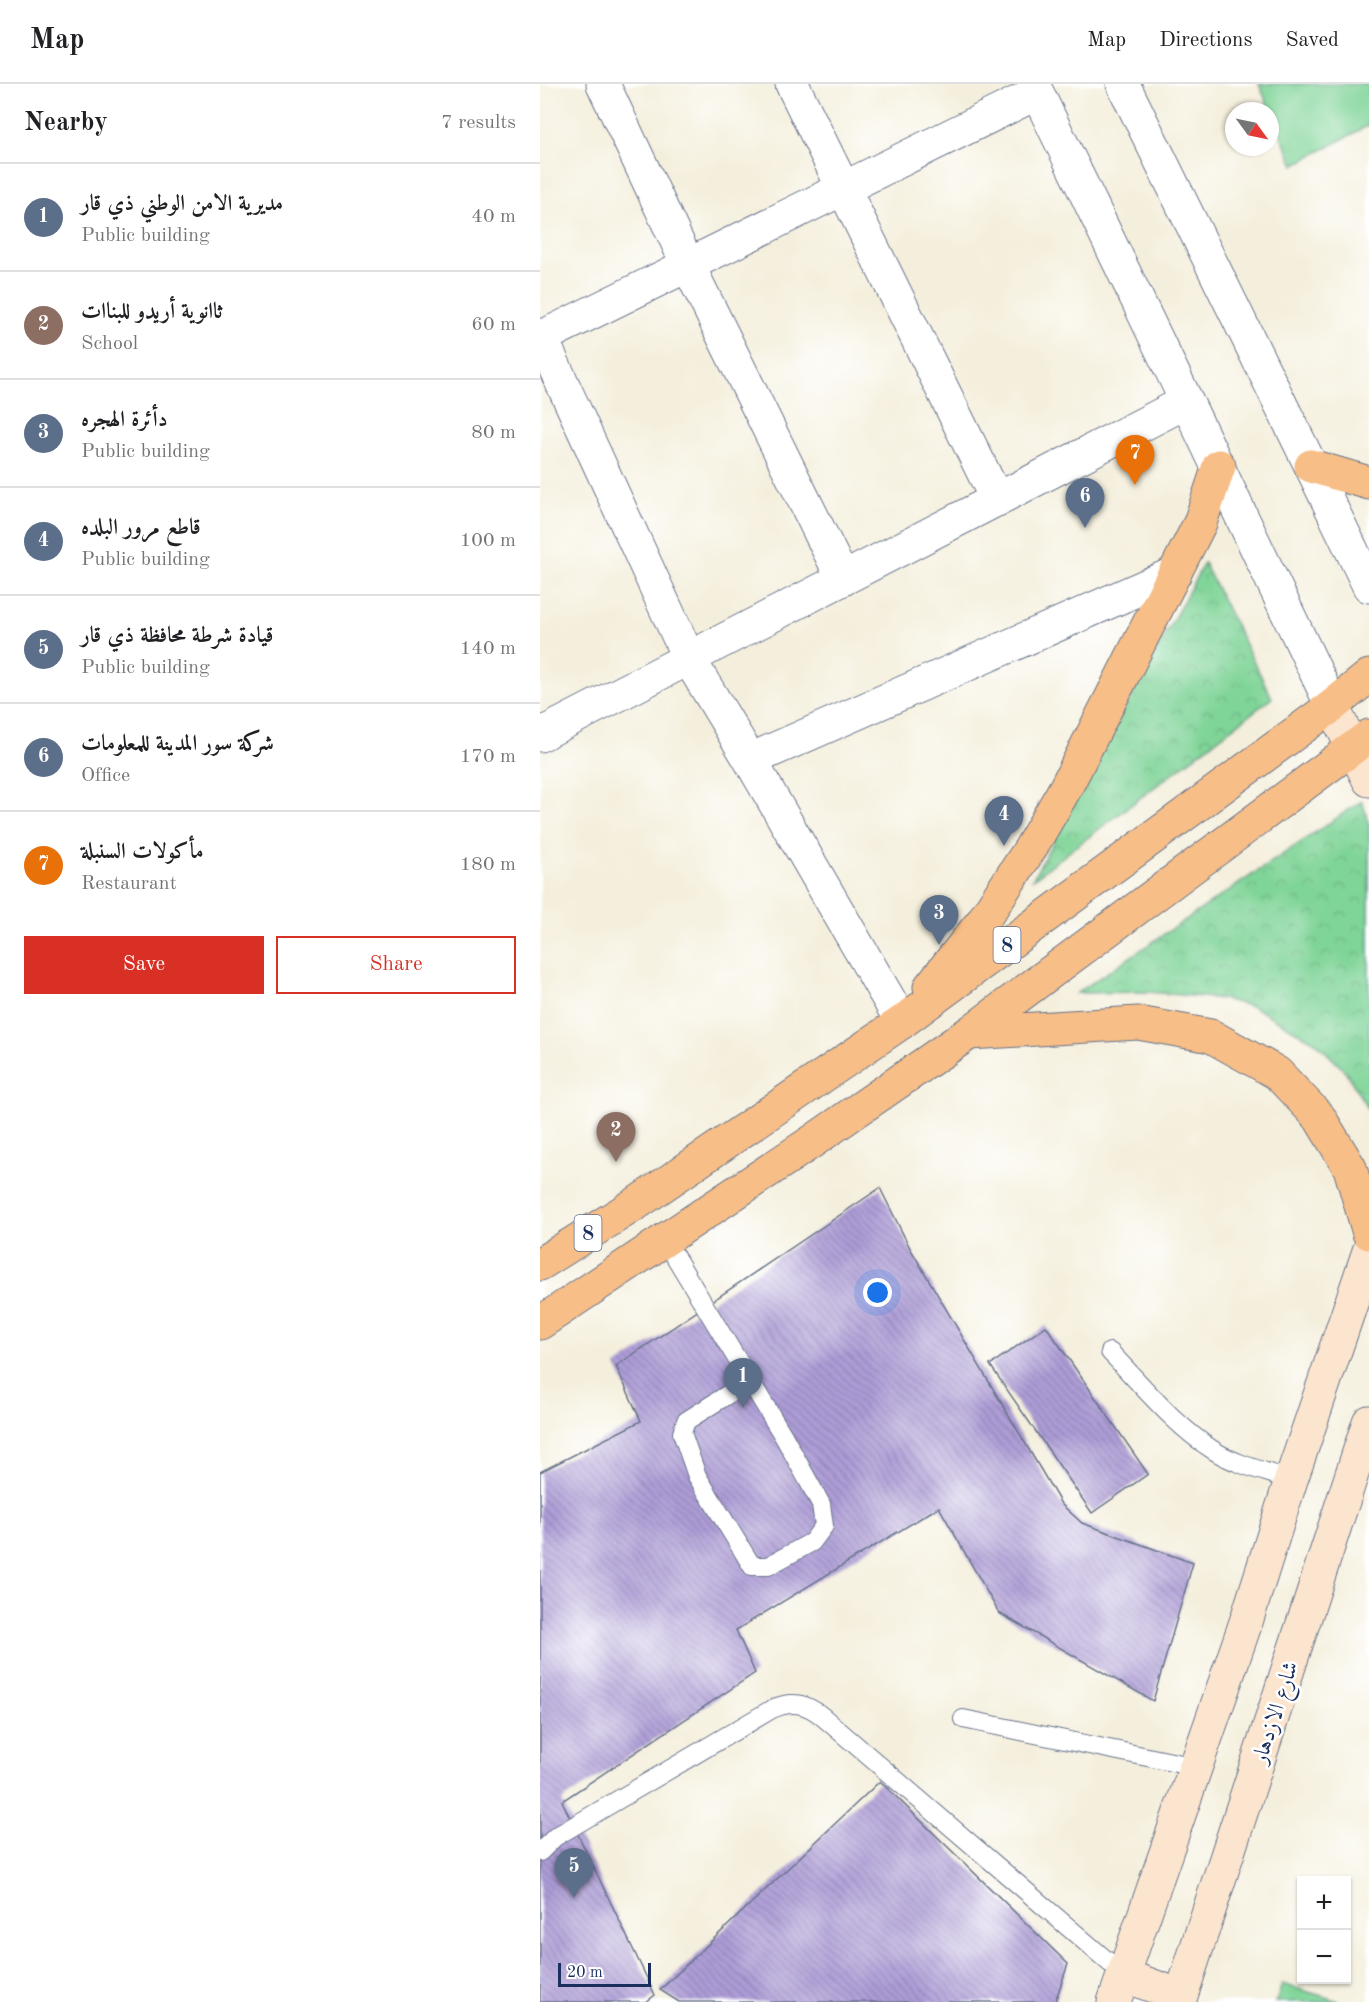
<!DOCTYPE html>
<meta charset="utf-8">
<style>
body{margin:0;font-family:"Old Standard TT",Amiri,serif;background:#f6f6f6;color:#202124}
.controls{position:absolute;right:18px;bottom:18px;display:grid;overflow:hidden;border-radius:0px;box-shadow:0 2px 4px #0004}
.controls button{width:54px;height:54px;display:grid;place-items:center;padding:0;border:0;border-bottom:2px solid #e0e0e0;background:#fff;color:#202124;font:30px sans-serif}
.compass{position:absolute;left:685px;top:18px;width:54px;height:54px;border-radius:50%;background:#fff;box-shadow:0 2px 4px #0004;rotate:123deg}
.scale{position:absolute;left:18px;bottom:15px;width:93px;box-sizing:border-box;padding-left:6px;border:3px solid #1b2f5e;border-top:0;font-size:16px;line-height:21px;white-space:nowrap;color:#1b2f5e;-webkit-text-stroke:4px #fff;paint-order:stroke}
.you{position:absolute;left:338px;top:1209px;width:21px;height:21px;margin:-15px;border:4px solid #fff;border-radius:50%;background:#1a73e8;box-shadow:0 0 0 9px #1a73e833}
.badge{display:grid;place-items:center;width:39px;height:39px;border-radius:50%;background:#d93025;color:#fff;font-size:20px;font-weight:700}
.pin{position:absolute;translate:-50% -50px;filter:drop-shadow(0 2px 3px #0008)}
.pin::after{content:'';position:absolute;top:32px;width:21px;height:18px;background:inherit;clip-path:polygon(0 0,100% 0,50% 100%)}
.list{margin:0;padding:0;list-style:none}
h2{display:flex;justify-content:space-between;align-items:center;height:78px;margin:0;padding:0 24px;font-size:26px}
h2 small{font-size:20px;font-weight:400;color:#757577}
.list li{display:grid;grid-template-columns:39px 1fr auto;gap:18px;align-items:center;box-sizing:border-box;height:108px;padding:0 24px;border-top:2px solid #e0e0e0}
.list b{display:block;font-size:22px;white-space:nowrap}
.list p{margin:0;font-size:20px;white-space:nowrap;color:#757577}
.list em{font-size:20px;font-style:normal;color:#757577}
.actions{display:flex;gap:12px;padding:18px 24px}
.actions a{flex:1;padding:14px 0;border:2px solid #d93025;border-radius:0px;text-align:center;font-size:21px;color:#d93025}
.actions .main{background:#d93025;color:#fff}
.map{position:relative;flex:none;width:829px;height:1918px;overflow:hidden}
header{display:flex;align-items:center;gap:36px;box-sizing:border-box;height:84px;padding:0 30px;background:#fff;border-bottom:2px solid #e0e0e0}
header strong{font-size:28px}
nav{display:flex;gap:33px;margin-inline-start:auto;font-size:21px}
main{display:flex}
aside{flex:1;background:#fff}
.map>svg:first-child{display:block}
.park{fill:url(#park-crowns);stroke:#4d827a;stroke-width:1.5}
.garden{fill:#7fd497;stroke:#4d827a;stroke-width:1.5}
.building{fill:url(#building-back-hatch)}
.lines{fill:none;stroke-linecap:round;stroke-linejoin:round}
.service-casing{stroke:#67728a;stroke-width:20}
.minor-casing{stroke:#67728a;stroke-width:35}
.tertiary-casing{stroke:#67728a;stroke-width:35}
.secondary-casing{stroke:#67728a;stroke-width:35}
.trunk-casing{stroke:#67728a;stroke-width:35}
.service{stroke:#fff;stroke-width:18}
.minor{stroke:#fff;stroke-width:33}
.tertiary{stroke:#fff;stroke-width:33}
.secondary{stroke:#fce5cf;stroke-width:33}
.trunk{stroke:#f7be87;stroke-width:33}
.labels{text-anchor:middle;stroke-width:5;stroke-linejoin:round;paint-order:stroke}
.shield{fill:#fff;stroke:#5f6d8e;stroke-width:1.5}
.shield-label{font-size:21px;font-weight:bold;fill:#1b2f5e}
.street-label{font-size:22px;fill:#1b2f5e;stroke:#fff}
</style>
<header>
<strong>Map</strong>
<nav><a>Map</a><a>Directions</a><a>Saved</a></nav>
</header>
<main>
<aside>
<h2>Nearby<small>7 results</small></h2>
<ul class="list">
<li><span class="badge" style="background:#5c6f8a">1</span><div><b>مديرية الامن الوطني ذي قار</b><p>Public building</p></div><em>40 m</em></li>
<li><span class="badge" style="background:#8d6e63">2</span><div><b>ثاانوية أريدو للبناات</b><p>School</p></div><em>60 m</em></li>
<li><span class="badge" style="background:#5c6f8a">3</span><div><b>دأئرة الهجره</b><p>Public building</p></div><em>80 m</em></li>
<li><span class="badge" style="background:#5c6f8a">4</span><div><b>قاطع مرور البلده</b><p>Public building</p></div><em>100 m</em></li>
<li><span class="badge" style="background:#5c6f8a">5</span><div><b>قيادة شرطة محافظة ذي قار</b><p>Public building</p></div><em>140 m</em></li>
<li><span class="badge" style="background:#5c6f8a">6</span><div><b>شركة سور المدينة للمعلومات</b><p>Office</p></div><em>170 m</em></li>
<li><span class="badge" style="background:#e8710a">7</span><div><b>مأكولات السنبلة</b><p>Restaurant</p></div><em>180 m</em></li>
</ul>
<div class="actions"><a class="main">Save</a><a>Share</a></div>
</aside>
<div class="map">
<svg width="829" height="1918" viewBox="0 0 829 1918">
<defs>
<pattern id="park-crowns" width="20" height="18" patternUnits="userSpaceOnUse" patternTransform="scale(1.5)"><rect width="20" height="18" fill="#7fd497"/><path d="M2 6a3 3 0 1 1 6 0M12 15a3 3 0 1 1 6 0" fill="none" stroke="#6db685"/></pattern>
<pattern id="building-back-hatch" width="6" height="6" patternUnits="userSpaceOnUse" patternTransform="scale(1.5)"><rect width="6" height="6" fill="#ae9dd7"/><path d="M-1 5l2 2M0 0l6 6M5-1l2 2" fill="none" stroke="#8d80b2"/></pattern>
</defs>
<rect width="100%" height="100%" fill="#fff"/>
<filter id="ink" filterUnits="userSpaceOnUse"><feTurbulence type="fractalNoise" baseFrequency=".0167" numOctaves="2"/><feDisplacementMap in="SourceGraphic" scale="12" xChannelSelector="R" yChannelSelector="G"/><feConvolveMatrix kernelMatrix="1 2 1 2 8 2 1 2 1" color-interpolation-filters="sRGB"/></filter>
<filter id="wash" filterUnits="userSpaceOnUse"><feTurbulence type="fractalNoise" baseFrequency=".008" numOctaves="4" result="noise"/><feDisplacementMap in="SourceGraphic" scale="24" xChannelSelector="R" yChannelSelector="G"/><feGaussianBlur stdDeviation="1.35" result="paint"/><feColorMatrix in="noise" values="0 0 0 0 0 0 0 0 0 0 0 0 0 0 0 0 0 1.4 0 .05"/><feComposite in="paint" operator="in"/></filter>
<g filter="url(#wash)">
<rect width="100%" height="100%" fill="#f4efdc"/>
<path class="park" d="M 664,479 L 732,614 L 492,796 Z
M 822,717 L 829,740 L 829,1027 L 806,988 L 777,959 L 714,923 L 683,915 L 609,908 L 537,909 Z"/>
<path class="garden" d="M 719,0 L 829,0 L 829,41 L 754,81 Z
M 742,1900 L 802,1918 L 736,1918 Z"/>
<g id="blocks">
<path class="building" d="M 340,1104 L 370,1164 L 521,1420 L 542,1439 L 653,1479 L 613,1617 L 459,1529 L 399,1423 L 196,1546 L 215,1589 L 22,1717 L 115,1911 L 106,1918 L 0,1918 L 0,1388 L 101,1337 L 76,1282 Z
M 506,1242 L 608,1390 L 552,1429 L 450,1281 Z
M 340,1697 L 528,1880 L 515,1918 L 139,1918 L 120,1906 Z"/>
</g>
</g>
<g filter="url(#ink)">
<use href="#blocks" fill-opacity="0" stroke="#67728a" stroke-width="1.5"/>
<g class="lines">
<g class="service-casing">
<path id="service" d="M 125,1156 L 244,1353 L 281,1420 L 284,1442 L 272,1458 L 228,1482 L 212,1482 L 157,1392 L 142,1349 L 146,1337 L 209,1297
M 570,1268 C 603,1302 634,1341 673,1366 C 696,1381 725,1387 751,1396
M 423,1635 L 656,1683
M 0,1768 L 15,1753 L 232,1625 C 252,1616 266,1619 283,1633 L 585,1892"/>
</g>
<g class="minor-casing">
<path id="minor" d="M 63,0 L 148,181 L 303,495
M 252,0 L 457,416
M 0,251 L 149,575 L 210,676 L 362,938
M 0,254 L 497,9
M 0,651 L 646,318
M 210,676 L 635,489"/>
</g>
<g class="tertiary-casing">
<path id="tertiary" d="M 493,0 C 593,207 694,414 792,622
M 583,0 L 771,382 L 829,502"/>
</g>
<g class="secondary-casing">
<path id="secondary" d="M 792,622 L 829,696
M 585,1892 L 641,1912
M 574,1918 L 706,1538 L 751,1396 L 829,1167
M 639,1918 L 829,1338"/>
</g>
<g class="trunk-casing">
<path id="trunk" d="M 771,382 L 829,399
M 390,903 L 442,838 L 490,765 L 526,703 L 660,439 L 679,382
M 429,949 L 598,939 L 671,952 L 737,989 L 779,1033 L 810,1084 L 829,1149
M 0,1180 L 97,1119 L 362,938 L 792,622 L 829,592
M 0,1239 L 270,1059 L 429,949 L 829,652"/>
</g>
<use href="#service" class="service"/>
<use href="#minor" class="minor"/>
<use href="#tertiary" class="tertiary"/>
<use href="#secondary" class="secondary"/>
<use href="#trunk" class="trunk"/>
</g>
</g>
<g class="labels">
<g class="shield">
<rect x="453.5" y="843" width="27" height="36" rx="4.5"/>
<rect x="34.5" y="1131" width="27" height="36" rx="4.5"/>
</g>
<g class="shield-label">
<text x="467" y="868">8</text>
<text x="48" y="1156">8</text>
</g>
<g class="street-label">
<text transform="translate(734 1628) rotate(-72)" y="8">شارع الازدهار</text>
</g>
</g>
</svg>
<div class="controls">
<button>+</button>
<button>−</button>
</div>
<svg class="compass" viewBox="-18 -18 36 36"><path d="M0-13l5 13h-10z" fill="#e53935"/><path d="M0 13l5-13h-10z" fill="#757577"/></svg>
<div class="scale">20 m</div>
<div class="you"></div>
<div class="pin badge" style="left:203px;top:1324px;background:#5c6f8a">1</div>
<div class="pin badge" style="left:76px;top:1078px;background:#8d6e63">2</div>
<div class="pin badge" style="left:399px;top:861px;background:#5c6f8a">3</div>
<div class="pin badge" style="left:464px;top:762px;background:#5c6f8a">4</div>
<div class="pin badge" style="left:34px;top:1814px;background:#5c6f8a">5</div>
<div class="pin badge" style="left:545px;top:444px;background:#5c6f8a">6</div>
<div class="pin badge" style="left:595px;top:401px;background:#e8710a">7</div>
</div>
</main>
